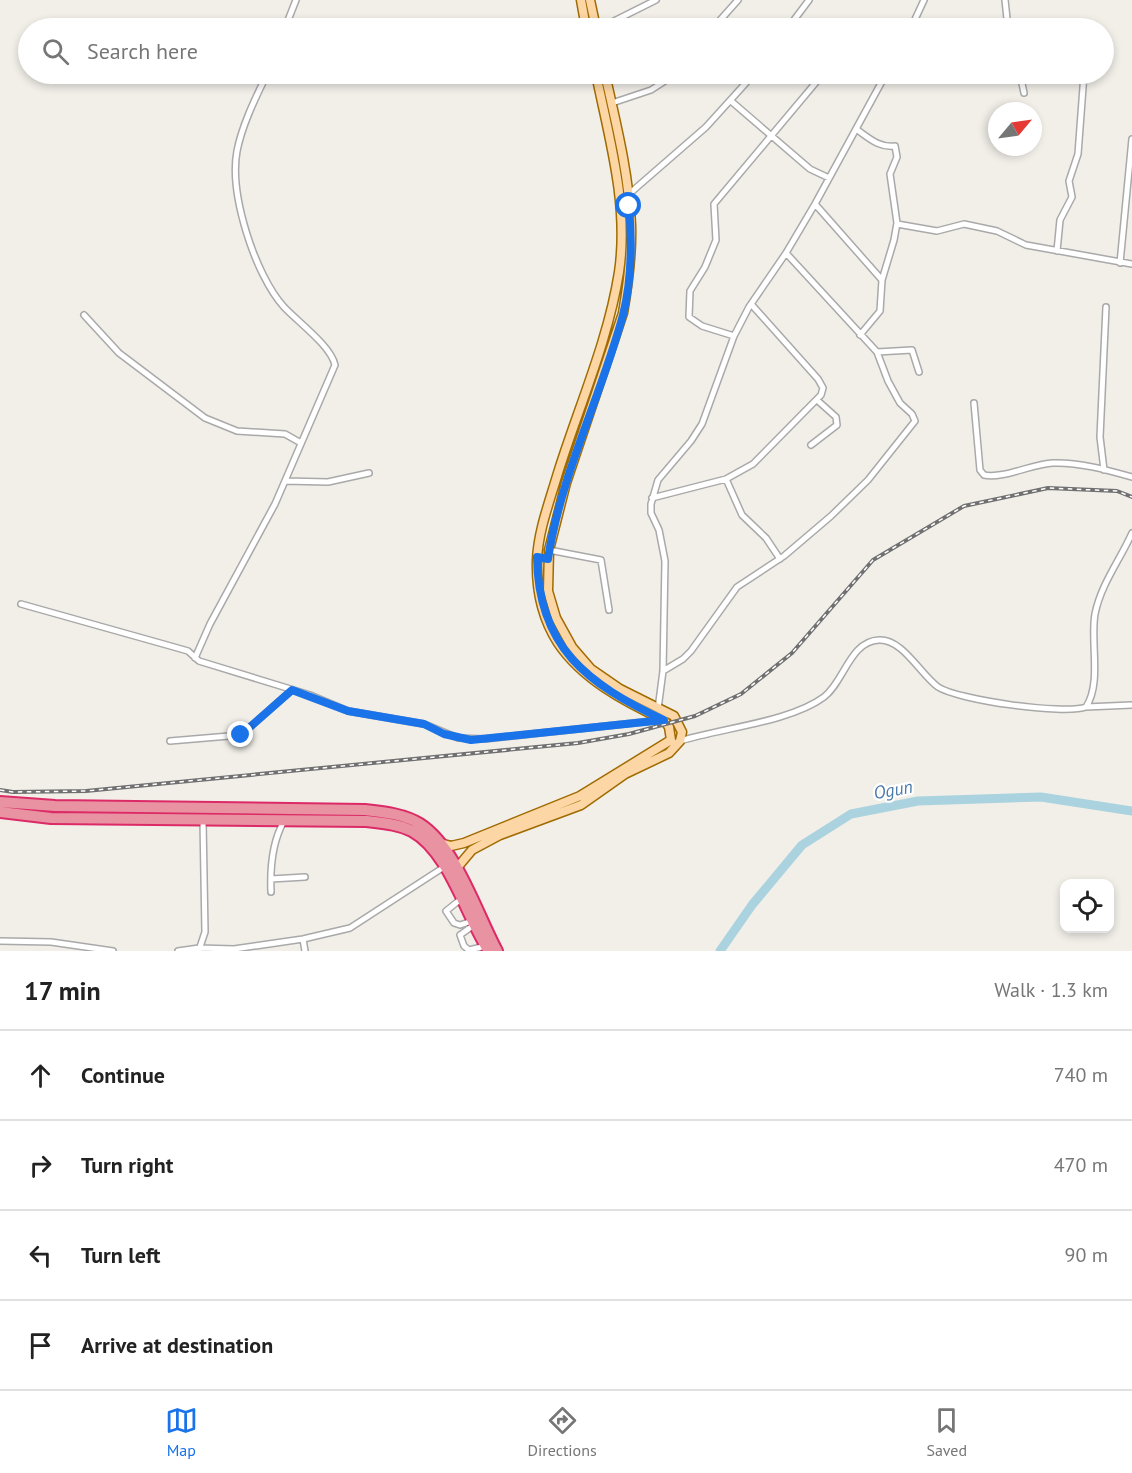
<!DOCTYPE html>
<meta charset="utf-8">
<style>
body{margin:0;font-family:"PT Sans",sans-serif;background:#f2f2f2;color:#222}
.controls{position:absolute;right:18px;bottom:18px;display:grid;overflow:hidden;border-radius:12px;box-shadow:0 3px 9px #0003}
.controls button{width:54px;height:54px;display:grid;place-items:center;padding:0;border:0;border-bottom:2px solid #e0e0e0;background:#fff;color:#222;font:30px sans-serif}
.compass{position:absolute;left:988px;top:102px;width:54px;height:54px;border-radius:50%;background:#fff;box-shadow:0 3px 9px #0003;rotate:61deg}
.stop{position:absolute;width:18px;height:18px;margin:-14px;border:4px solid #1a73e8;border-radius:50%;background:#fff}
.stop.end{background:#1a73e8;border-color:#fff;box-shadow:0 2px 6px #0008}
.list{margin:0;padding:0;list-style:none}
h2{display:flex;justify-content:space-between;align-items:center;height:78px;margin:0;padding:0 24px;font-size:26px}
h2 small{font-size:20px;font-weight:400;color:#767676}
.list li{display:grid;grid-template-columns:39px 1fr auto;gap:18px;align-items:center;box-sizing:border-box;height:90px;padding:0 24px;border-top:2px solid #e0e0e0}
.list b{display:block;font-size:22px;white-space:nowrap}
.list em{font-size:20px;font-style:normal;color:#767676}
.icon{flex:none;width:33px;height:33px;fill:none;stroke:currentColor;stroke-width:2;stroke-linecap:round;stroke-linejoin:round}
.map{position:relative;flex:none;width:1132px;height:951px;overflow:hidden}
.search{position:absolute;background:#fff;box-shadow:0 3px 9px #0003;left:18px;right:18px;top:18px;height:66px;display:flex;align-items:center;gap:15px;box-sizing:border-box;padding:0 21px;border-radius:33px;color:#767676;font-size:22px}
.sheet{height:438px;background:#fff}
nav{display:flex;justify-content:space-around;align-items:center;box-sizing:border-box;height:84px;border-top:2px solid #e0e0e0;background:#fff;font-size:16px;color:#767676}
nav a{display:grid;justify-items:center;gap:3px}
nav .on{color:#1a73e8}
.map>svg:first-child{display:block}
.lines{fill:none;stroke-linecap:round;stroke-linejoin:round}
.river{stroke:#aad3df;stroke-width:9}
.street-casing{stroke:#a9a9a9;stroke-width:8}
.primary-casing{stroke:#a06b00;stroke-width:11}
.highway-casing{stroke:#dc2a67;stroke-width:14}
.street{stroke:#fff;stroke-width:5}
.primary{stroke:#fcd6a4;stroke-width:8}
.highway{stroke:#e892a2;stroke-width:10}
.rail-casing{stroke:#707070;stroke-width:4}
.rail{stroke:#fff;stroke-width:1.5;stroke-dasharray:4.5;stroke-linecap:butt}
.route{stroke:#1a73e8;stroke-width:8}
.labels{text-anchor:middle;stroke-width:4.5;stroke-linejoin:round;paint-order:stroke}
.water-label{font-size:18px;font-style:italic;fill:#4a7aab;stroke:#fff}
</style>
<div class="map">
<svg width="1132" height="951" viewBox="0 0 1132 951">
<rect width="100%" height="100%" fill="#f2efe9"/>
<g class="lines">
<path class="river" d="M 720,951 L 752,905 L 802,845 L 851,814 L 918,801 L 1041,797 L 1132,811"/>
<g class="street-casing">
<path id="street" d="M 1005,0 L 1008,28
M 285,28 L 296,0
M 600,28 L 656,0
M 713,28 L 738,0
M 788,28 L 809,0
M 911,28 L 924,0
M 1020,74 L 1024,93
M 731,101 L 810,169 L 829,178
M 612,103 L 651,90 L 676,74
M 856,129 C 869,138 879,148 895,146 L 897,157 L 890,174 L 897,223 L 894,240 L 882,280 L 880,311 L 860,335
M 629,194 L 706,127 L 754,74
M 815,204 L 882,280
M 897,224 L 937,231 L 964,224 L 997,231 L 1026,245 L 1132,264
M 1057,251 L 1060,220 L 1072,197 L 1069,181 L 1078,154 L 1084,74
M 1120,263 L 1132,139
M 84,315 L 119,353 L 205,418 L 237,431 L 285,434 L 301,443
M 734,336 L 702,326 L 689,317 L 690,291 L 705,267 L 716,240 L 714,204 L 823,74
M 877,352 L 912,350 L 919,372
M 974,403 L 980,470 L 984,475 C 1003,479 1032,464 1053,463 C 1079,462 1107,470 1132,477
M 811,445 L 837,425 L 836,417 L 817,400
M 1104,470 L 1100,437 L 1106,307
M 726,479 L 742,515 L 766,538 L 780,559
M 285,481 L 328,482 L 369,473
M 652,498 L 726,479 L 753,464 L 821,395 L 823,388 L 818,379 L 751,304
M 549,550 L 601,560 L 609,610
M 21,604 L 174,647 L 188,651 L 199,661 L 310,695 L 348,711 L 424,724 L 458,738 L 485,739 L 662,720
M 195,658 L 210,624 L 275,504 L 335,365 C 331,346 298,322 284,307 C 255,275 229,194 237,151 C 242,125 256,97 267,74
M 663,671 L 683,659 L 691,651 L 737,587 L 784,556 L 831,516 L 868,480 L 915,421 L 912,414 L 900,403 L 888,381 L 877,352 L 786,253
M 1086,707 L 1132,705
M 658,709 L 663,671 L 665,561 L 659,530 L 651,513 L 651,504 L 658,480 L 691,441 L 702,424 L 734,336 L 749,307 L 786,253 L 815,204 L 886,74
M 170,741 L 241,735 L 292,690
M 680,741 C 722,728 790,722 824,697 C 844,682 850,641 879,640 C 903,639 920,674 938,687 C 958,700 1064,715 1086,707 C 1102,683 1090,641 1095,614 C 1101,584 1120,560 1132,533
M 271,879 L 305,877
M 271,892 C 270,868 272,842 284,821
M 461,899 L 446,911 L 454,923 L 460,925 L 472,921
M 474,925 L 460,935 L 464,946 L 469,950 L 486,946
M 303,939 L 305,951
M 0,941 L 51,942 L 113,951
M 199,950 L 205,932 L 203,821
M 178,951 L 199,948 L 234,949 L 303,939 L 350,928 L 444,867"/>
</g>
<g class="primary-casing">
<path id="primary" d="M 581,0 L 586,28
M 590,0 L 596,28
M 440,843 L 451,846 L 464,843 L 580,796 L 671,740 L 669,727 L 664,720 C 625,702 582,679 558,643 C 542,618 536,590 537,560 C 538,532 549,503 557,476 C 578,408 608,342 619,272 C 629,205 609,138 596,74
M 456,869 L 472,850 L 500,835 L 581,805 L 625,774 L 669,753 L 680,741 L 682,732 L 674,716 L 620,689 L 591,669 L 572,647 L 556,618 L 548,591 L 549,550 L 566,483 L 623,313 C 628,284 632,254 631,225 C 629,175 616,123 605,74"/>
</g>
<g class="highway-casing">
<path id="highway" d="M 0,802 L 55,806 L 365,810 C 383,812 404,814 420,824 C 456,847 477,914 497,951
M 0,812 L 51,818 L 366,821 C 382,823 398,824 412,831 C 449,851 466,916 489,951"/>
</g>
<use href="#street" class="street"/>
<use href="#primary" class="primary"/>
<use href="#highway" class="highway"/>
<g class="rail-casing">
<path id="rail" d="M 0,790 L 13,792 L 86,791 L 578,743 L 629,734 L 695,716 L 741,694 L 792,653 L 873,560 L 964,506 L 1048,488 L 1117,491 L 1132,497"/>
</g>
<use href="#rail" class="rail"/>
</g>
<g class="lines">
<path class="route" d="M 241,735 L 292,690 L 348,711 L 424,724 L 444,734 L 471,740 L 664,720 C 587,684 538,647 537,557 L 548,559 C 561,474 601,397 623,315 C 632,280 632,241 629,206"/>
</g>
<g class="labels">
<g class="water-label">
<text transform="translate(893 790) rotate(-10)" y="6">Ogun</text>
</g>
</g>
</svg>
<div class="controls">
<button><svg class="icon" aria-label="locate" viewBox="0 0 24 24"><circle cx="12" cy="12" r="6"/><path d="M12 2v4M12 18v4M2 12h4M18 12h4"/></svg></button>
</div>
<svg class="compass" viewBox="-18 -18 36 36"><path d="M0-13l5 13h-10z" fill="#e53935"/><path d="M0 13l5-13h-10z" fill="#767676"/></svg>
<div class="stop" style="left:629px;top:206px"></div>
<div class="stop end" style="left:241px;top:735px"></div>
<div class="search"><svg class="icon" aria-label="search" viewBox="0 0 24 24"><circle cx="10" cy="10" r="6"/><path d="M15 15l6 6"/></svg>Search here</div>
</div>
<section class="sheet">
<h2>17 min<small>Walk · 1.3 km</small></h2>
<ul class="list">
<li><svg class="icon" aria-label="ahead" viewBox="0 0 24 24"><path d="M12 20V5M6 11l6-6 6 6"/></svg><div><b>Continue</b></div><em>740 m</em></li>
<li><svg class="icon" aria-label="right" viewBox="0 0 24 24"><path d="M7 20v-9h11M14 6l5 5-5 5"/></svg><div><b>Turn right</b></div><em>470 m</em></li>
<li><svg class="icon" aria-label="left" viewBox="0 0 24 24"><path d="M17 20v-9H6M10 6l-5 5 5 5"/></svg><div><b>Turn left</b></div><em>90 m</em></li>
<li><svg class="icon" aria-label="arrive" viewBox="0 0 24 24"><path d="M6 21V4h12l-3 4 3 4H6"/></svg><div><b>Arrive at destination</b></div></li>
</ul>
</section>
<nav>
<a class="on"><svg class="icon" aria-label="map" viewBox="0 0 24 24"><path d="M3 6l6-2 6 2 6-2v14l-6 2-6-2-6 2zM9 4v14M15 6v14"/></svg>Map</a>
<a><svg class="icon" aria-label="directions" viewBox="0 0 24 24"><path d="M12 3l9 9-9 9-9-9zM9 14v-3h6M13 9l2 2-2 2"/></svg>Directions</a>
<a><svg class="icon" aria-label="saved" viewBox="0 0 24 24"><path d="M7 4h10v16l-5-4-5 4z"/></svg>Saved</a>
</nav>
